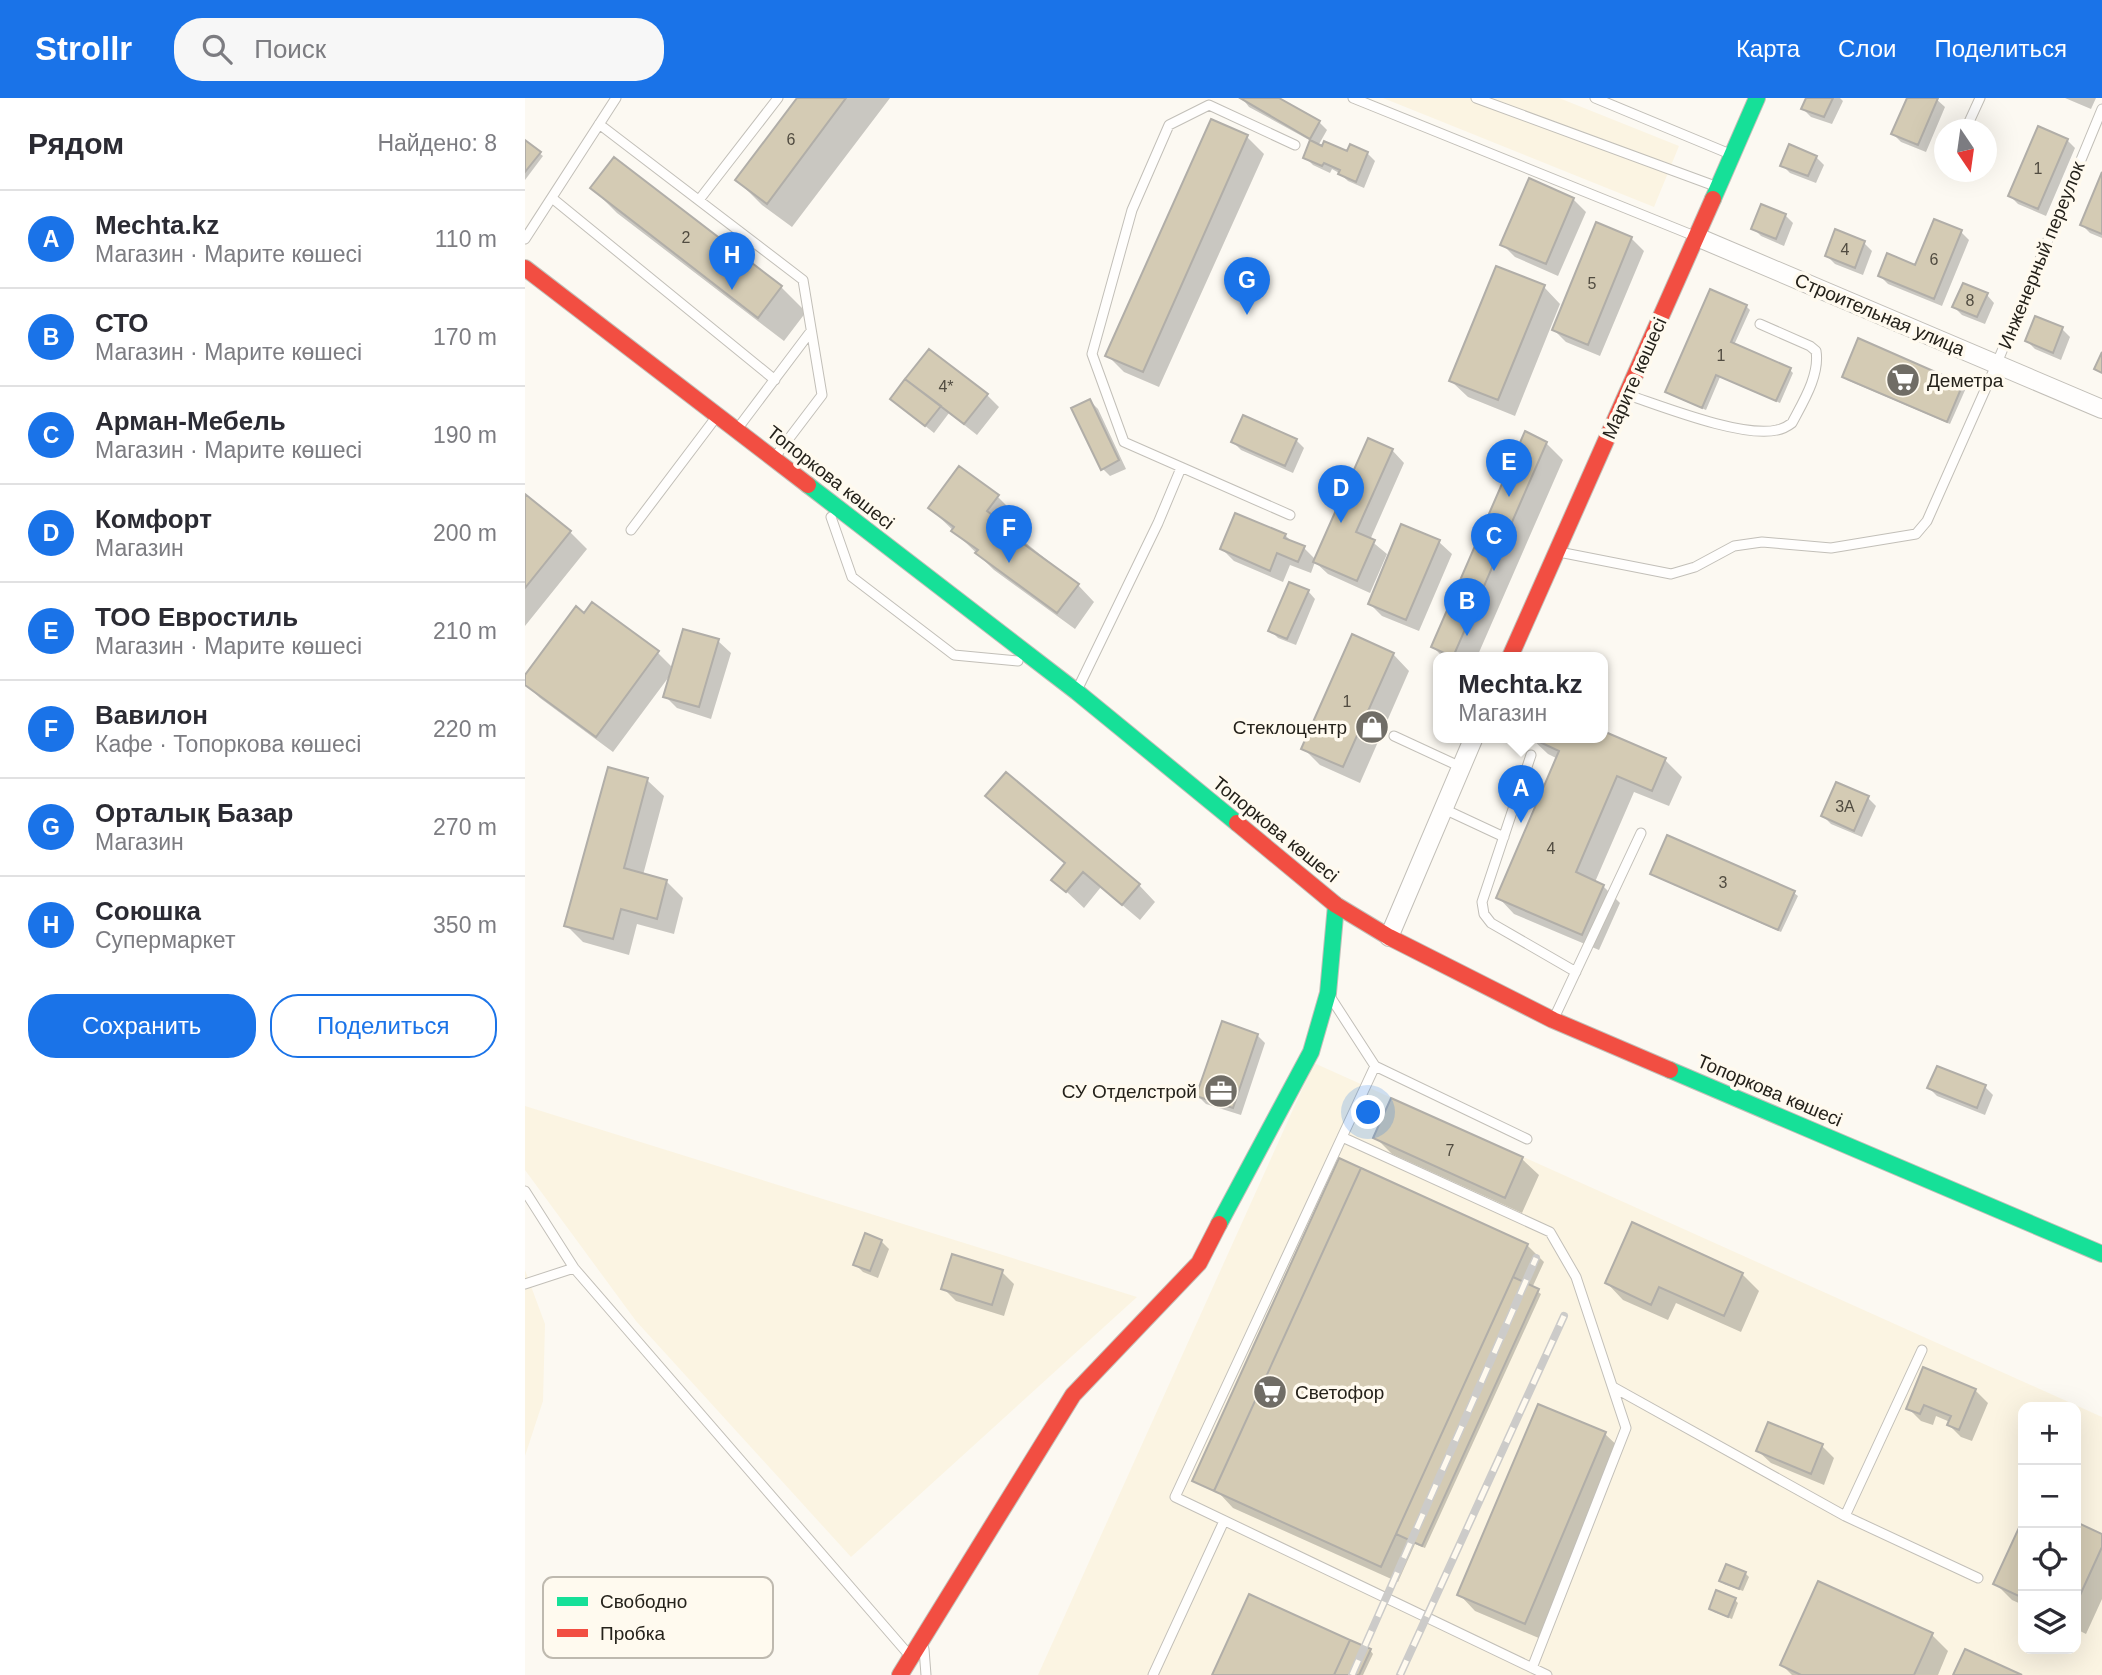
<!DOCTYPE html>
<html lang="ru">
<meta charset="utf-8">
<style>
body{margin:0;font-family:Arial,sans-serif;background:#f7f7f7;color:#2b2b33}
.controls{position:absolute;right:21px;bottom:21px;display:grid;overflow:hidden;border-radius:14px;box-shadow:0 7px 28px #0002}
.controls button{width:63px;height:63px;display:grid;place-items:center;padding:0;border:0;border-bottom:2px solid #e1e1e2;background:#fff;color:#2b2b33;font:35px sans-serif}
.compass{position:absolute;left:1409px;top:21px;width:63px;height:63px;border-radius:50%;background:#fff;box-shadow:0 7px 28px #0002;rotate:167deg}
.you{position:absolute;left:844px;top:1015px;width:24px;height:24px;margin:-18px;border:5px solid #fff;border-radius:50%;background:#1a73e8;box-shadow:0 0 0 10px #1a73e833}
.badge{display:grid;place-items:center;width:46px;height:46px;border-radius:50%;background:#1a73e8;color:#fff;font-size:23px;font-weight:700}
.pin{position:absolute;translate:-50% -58px;filter:drop-shadow(0 2px 4px #0008)}
.pin::after{content:'';position:absolute;top:37px;width:24px;height:21px;background:inherit;clip-path:polygon(0 0,100% 0,50% 100%)}
.popup{position:absolute;left:908px;top:554px;width:175px;height:91px;box-sizing:border-box;display:grid;place-content:center;border-radius:14px;background:#fff;filter:drop-shadow(0 2px 5px #0005);font-size:23px;white-space:nowrap;color:#7c7c81}
.popup b{font-size:26px;color:#2b2b33}
.popup::after{content:'';position:absolute;left:50%;top:100%;margin-left:-14px;border:14px solid transparent;border-top-color:#fff}
.list{margin:0;padding:0;list-style:none}
h2{display:flex;justify-content:space-between;align-items:center;height:91px;margin:0;padding:0 28px;font-size:30px}
h2 small{font-size:23px;font-weight:400;color:#7c7c81}
.list li{display:grid;grid-template-columns:46px 1fr auto;gap:21px;align-items:center;box-sizing:border-box;height:98px;padding:0 28px;border-top:2px solid #e1e1e2}
.list b{display:block;font-size:26px;white-space:nowrap}
.list p{margin:0;font-size:23px;white-space:nowrap;color:#7c7c81}
.list em{font-size:23px;font-style:normal;color:#7c7c81}
.actions{display:flex;gap:14px;padding:21px 28px}
.actions a{flex:1;padding:16px 0;border:2px solid #1a73e8;border-radius:28px;text-align:center;font-size:24px;color:#1a73e8}
.actions .main{background:#1a73e8;color:#fff}
.icon{flex:none;width:38px;height:38px;fill:none;stroke:currentColor;stroke-width:2;stroke-linecap:round;stroke-linejoin:round}
.map{position:relative;flex:none;width:1577px;height:1577px;overflow:hidden}
header{display:flex;align-items:center;gap:42px;box-sizing:border-box;height:98px;padding:0 35px;background:#1a73e8;color:#fff}
header strong{font-size:33px}
nav{display:flex;gap:38px;margin-inline-start:auto;font-size:24px}
.search{width:490px;height:63px;background:#f7f7f7;display:flex;align-items:center;gap:18px;box-sizing:border-box;padding:0 24px;border-radius:28px;color:#7c7c81;font-size:26px}
main{display:flex}
aside{flex:1;background:#fff}
.map>svg:first-child{display:block}
.built{fill:#fbf4e2;fill-rule:evenodd}
.shadow{fill:#0003}
.building{fill:#d4cbb4;stroke:#b1aea8;stroke-width:2}
.lines{fill:none;stroke-linecap:round;stroke-linejoin:round}
.lane-casing{stroke:#c2bfb8;stroke-width:11}
.street-casing{stroke:#c2bfb8;stroke-width:20}
.fast-casing{stroke:#c2bfb8;stroke-width:18}
.jam-casing{stroke:#c2bfb8;stroke-width:18}
.lane{stroke:#fffefd;stroke-width:9}
.street{stroke:#fffefd;stroke-width:18}
.fast{stroke:#16e098;stroke-width:16}
.jam{stroke:#f24e42;stroke-width:16}
.rail-casing{stroke:#cccbc9;stroke-width:8}
.rail{stroke:#fffaef;stroke-width:5;stroke-dasharray:16;stroke-linecap:butt}
.labels{text-anchor:middle;stroke-width:7;stroke-linejoin:round;paint-order:stroke}
.number-label{font-size:16px;fill:#514c41}
.street-label{font-size:19px;fill:#25221b;stroke:#fffaef}
.poi-label{font-size:19px;fill:#25221b;stroke:#fffaef;text-anchor:start}
.key{fill:#fffaef;stroke:#beb9af;stroke-width:2}
.key-label{font-size:19px;fill:#25221b}
</style>
<header>
<strong>Strollr</strong>
<div class="search"><svg class="icon" aria-label="search" viewBox="0 0 24 24"><circle cx="10" cy="10" r="6"/><path d="M15 15l6 6"/></svg>Поиск</div>
<nav><a>Карта</a><a>Слои</a><a>Поделиться</a></nav>
</header>
<main>
<aside>
<h2>Рядом<small>Найдено: 8</small></h2>
<ul class="list">
<li><span class="badge">A</span><div><b>Mechta.kz</b><p>Магазин · Марите көшесі</p></div><em>110 m</em></li>
<li><span class="badge">B</span><div><b>СТО</b><p>Магазин · Марите көшесі</p></div><em>170 m</em></li>
<li><span class="badge">C</span><div><b>Арман-Мебель</b><p>Магазин · Марите көшесі</p></div><em>190 m</em></li>
<li><span class="badge">D</span><div><b>Комфорт</b><p>Магазин</p></div><em>200 m</em></li>
<li><span class="badge">E</span><div><b>ТОО Евростиль</b><p>Магазин · Марите көшесі</p></div><em>210 m</em></li>
<li><span class="badge">F</span><div><b>Вавилон</b><p>Кафе · Топоркова көшесі</p></div><em>220 m</em></li>
<li><span class="badge">G</span><div><b>Орталық Базар</b><p>Магазин</p></div><em>270 m</em></li>
<li><span class="badge">H</span><div><b>Союшка</b><p>Супермаркет</p></div><em>350 m</em></li>
</ul>
<div class="actions"><a class="main">Сохранить</a><a>Поделиться</a></div>
</aside>
<div class="map">
<svg width="1577" height="1577" viewBox="0 0 1577 1577">
<rect width="100%" height="100%" fill="#fcf9f2"/>
<path class="built" d="M 858,0 L 1034,0 L 1154,48 L 1129,109 Z
M 789,965 L 1577,1319 L 1577,1577 L 513,1577 ZM 1498,1309 L 1551,1309 L 1551,1551 L 1498,1551 Z
M 0,1008 L 612,1199 L 326,1459 L 111,1223 L 0,1072 Z
M 0,1172 L 20,1226 L 18,1303 L 0,1358 Z"/>
<path class="shadow" d="M 274,0 L 365,0 L 267,129 L 237,107 L 212,82 Z
M 717,0 L 751,0 L 794,24 L 802,32 L 793,48 L 823,55 L 842,55 L 850,63 L 839,90 L 823,83 L 814,75 L 807,71 L 805,75 L 788,67 L 780,59 L 786,43 L 724,9 Z
M 1283,0 L 1315,0 L 1318,3 L 1307,26 L 1286,19 L 1278,11 Z
M 1384,0 L 1410,0 L 1420,9 L 1401,54 L 1376,44 L 1368,36 Z
M 1540,0 L 1571,0 L 1566,11 Z
M 722,39 L 739,56 L 634,289 L 599,274 L 582,257 Z
M 1542,42 L 1550,50 L 1521,118 L 1493,106 L 1485,98 Z
M 0,44 L 18,58 L 0,82 Z
M 1291,59 L 1299,67 L 1291,85 L 1265,75 L 1257,67 Z
M 1577,78 L 1577,140 L 1565,135 L 1557,127 Z
M 67,90 L 256,189 L 281,214 L 259,243 L 92,115 Z
M 1048,101 L 1061,114 L 1033,178 L 990,159 L 977,146 Z
M 1260,117 L 1268,125 L 1259,148 L 1236,138 L 1228,130 Z
M 1410,123 L 1436,134 L 1444,142 L 1417,208 L 1363,186 L 1355,178 L 1391,169 Z
M 1311,133 L 1339,145 L 1347,153 L 1338,177 L 1310,166 L 1302,158 Z
M 1106,140 L 1119,153 L 1075,258 L 1041,244 L 1029,232 Z
M 1019,189 L 1035,206 L 990,318 L 943,299 L 926,283 Z
M 1462,197 L 1469,205 L 1460,226 L 1437,217 L 1429,209 Z
M 1221,208 L 1225,212 L 1209,247 L 1265,272 L 1268,275 L 1255,305 L 1195,279 L 1181,312 L 1146,297 L 1142,294 Z
M 1537,231 L 1545,239 L 1536,262 L 1510,251 L 1502,243 Z
M 1319,279 L 1437,287 L 1441,290 L 1425,326 L 1322,282 Z
M 462,297 L 474,309 L 452,337 L 424,315 L 409,335 L 367,301 Z
M 565,303 L 573,311 L 601,371 L 585,378 L 577,370 Z
M 771,342 L 779,350 L 768,375 L 716,352 L 708,344 Z
M 1021,345 L 1038,362 L 952,559 L 918,559 L 908,549 Z
M 867,352 L 879,365 L 845,442 L 862,456 L 845,495 L 803,476 L 790,464 L 786,475 L 765,467 L 758,484 L 709,463 L 697,451 L 760,437 L 768,445 L 779,450 L 791,462 Z
M 0,398 L 45,434 L 62,451 L 0,528 Z
M 472,398 L 489,415 L 480,428 L 553,487 L 569,504 L 550,531 L 469,472 L 405,410 Z
M 877,428 L 914,444 L 927,456 L 894,533 L 857,518 L 845,506 Z
M 783,493 L 790,501 L 771,547 L 753,540 L 745,532 Z
M 68,507 L 133,555 L 148,570 L 193,543 L 206,555 L 186,621 L 152,610 L 140,598 L 146,576 L 88,654 L 15,600 L 0,585 L 0,580 Z
M 868,556 L 884,573 L 835,685 L 795,667 L 778,650 Z
M 1006,640 L 1140,662 L 1157,679 L 1144,708 L 1109,694 L 1070,784 L 1078,788 L 1095,805 L 1074,852 L 989,816 L 973,799 L 1033,661 L 1023,656 Z
M 122,682 L 139,698 L 118,777 L 142,784 L 158,800 L 149,836 L 112,826 L 104,857 L 58,844 L 41,827 Z
M 1312,686 L 1343,700 L 1351,708 L 1337,739 L 1306,726 L 1298,718 Z
M 463,698 L 614,787 L 630,804 L 615,822 L 576,789 L 559,810 L 528,781 L 541,766 L 479,715 Z
M 1127,775 L 1269,795 L 1273,798 L 1256,834 L 1131,779 Z
M 732,937 L 740,945 L 716,1017 L 681,1006 L 673,998 Z
M 1460,989 L 1468,997 L 1460,1017 L 1412,998 L 1404,990 Z
M 867,1002 L 997,1061 L 1014,1077 L 997,1115 L 867,1056 L 850,1039 Z
M 1108,1127 L 1217,1176 L 1234,1193 L 1216,1234 L 1151,1205 L 1143,1222 L 1098,1202 L 1082,1185 Z
M 356,1143 L 364,1151 L 353,1180 L 338,1174 L 330,1166 Z
M 1002,1147 L 1019,1164 L 1007,1190 L 1016,1196 L 900,1450 L 890,1446 L 873,1484 L 708,1410 L 695,1396 L 669,1383 Z
M 477,1174 L 489,1186 L 479,1218 L 431,1203 L 418,1190 Z
M 1450,1292 L 1463,1305 L 1447,1343 L 1436,1339 L 1424,1327 L 1425,1324 L 1411,1318 L 1408,1327 L 1396,1323 L 1383,1310 Z
M 1080,1336 L 1097,1352 L 1016,1541 L 950,1513 L 934,1496 Z
M 1297,1348 L 1309,1360 L 1299,1387 L 1246,1365 L 1233,1353 Z
M 1498,1425 L 1498,1507 L 1487,1502 L 1471,1486 Z
M 1551,1426 L 1577,1438 L 1577,1501 L 1561,1536 L 1551,1531 Z
M 1220,1475 L 1224,1479 L 1218,1493 L 1199,1486 L 1196,1483 Z
M 1210,1502 L 1213,1505 L 1207,1521 L 1189,1514 L 1186,1510 Z
M 1407,1537 L 1423,1553 L 1413,1577 L 1267,1577 L 1257,1567 Z
M 845,1552 L 848,1556 L 838,1577 L 689,1577 Z"/>
<path class="building" d="M 272,0 L 321,0 L 242,106 L 210,82 Z
M 715,0 L 754,0 L 795,23 L 785,41 Z
M 1281,0 L 1308,0 L 1299,19 L 1276,11 Z
M 1382,0 L 1413,0 L 1393,47 L 1366,36 Z
M 686,21 L 723,37 L 618,274 L 580,258 Z
M 1513,28 L 1543,41 L 1513,111 L 1483,98 Z
M 0,42 L 16,54 L 0,74 Z
M 785,42 L 797,48 L 799,43 L 822,53 L 825,46 L 843,54 L 831,84 L 813,76 L 815,72 L 799,65 L 797,68 L 778,60 Z
M 1264,46 L 1292,58 L 1283,78 L 1255,68 Z
M 89,59 L 257,188 L 233,220 L 65,90 Z
M 1577,74 L 1577,136 L 1555,127 Z
M 1004,80 L 1049,100 L 1021,166 L 975,147 Z
M 1236,106 L 1261,116 L 1251,141 L 1226,131 Z
M 1409,121 L 1437,132 L 1409,201 L 1353,178 L 1362,155 L 1390,167 Z
M 1071,124 L 1107,139 L 1063,247 L 1027,232 Z
M 1310,131 L 1340,143 L 1330,170 L 1300,158 Z
M 971,168 L 1020,187 L 973,302 L 924,283 Z
M 1438,185 L 1463,195 L 1452,219 L 1427,209 Z
M 1185,191 L 1222,207 L 1206,244 L 1266,270 L 1251,303 L 1191,277 L 1177,310 L 1140,294 Z
M 1510,218 L 1538,229 L 1528,255 L 1500,243 Z
M 1333,240 L 1438,286 L 1422,324 L 1317,279 Z
M 404,251 L 463,296 L 439,326 L 380,281 Z
M 1577,254 L 1577,275 L 1569,271 Z
M 380,281 L 416,308 L 400,328 L 365,301 Z
M 565,301 L 594,362 L 576,372 L 546,310 Z
M 718,317 L 772,341 L 760,368 L 706,344 Z
M 1000,333 L 1022,344 L 928,559 L 906,549 Z
M 843,340 L 868,351 L 831,434 L 850,442 L 832,483 L 788,464 Z
M 434,368 L 474,397 L 462,413 L 499,440 L 496,444 L 554,486 L 532,515 L 450,455 L 453,452 L 426,433 L 429,429 L 403,410 Z
M 0,396 L 46,433 L 0,490 Z
M 710,415 L 761,436 L 759,440 L 780,448 L 773,464 L 752,455 L 745,473 L 695,451 Z
M 876,426 L 915,442 L 881,522 L 843,506 Z
M 764,484 L 784,492 L 762,541 L 743,533 Z
M 67,504 L 134,553 L 71,639 L 0,587 L 0,577 L 51,508 L 59,515 Z
M 158,531 L 194,541 L 174,609 L 138,599 Z
M 827,536 L 869,555 L 818,669 L 776,651 Z
M 1078,633 L 1141,660 L 1127,693 L 1092,678 L 1051,774 L 1079,787 L 1057,837 L 971,800 L 1034,653 L 1004,639 L 1078,639 Z
M 83,669 L 123,680 L 99,770 L 142,782 L 132,821 L 96,811 L 88,841 L 39,828 Z
M 481,674 L 615,786 L 597,807 L 558,774 L 541,794 L 526,782 L 540,765 L 460,698 Z
M 1311,684 L 1344,698 L 1329,733 L 1296,718 Z
M 1142,737 L 1270,793 L 1253,832 L 1125,776 Z
M 697,923 L 733,936 L 708,1010 L 671,998 Z
M 1412,968 L 1461,987 L 1452,1010 L 1402,990 Z
M 866,1000 L 998,1059 L 980,1100 L 848,1040 Z
M 814,1060 L 836,1070 L 689,1393 L 667,1383 Z
M 836,1070 L 1003,1146 L 856,1469 L 689,1393 Z
M 1107,1124 L 1218,1175 L 1199,1218 L 1134,1189 L 1126,1207 L 1080,1185 Z
M 340,1135 L 357,1142 L 345,1173 L 328,1167 Z
M 427,1156 L 478,1172 L 467,1207 L 416,1191 Z
M 988,1179 L 1014,1191 L 897,1448 L 871,1436 Z
M 1398,1269 L 1451,1291 L 1434,1332 L 1422,1327 L 1426,1318 L 1399,1307 L 1395,1316 L 1381,1311 Z
M 1013,1306 L 1081,1334 L 1000,1526 L 932,1497 Z
M 1243,1324 L 1298,1346 L 1286,1376 L 1231,1353 Z
M 1498,1421 L 1498,1500 L 1468,1486 Z
M 1551,1424 L 1577,1436 L 1577,1449 L 1551,1506 Z
M 1201,1466 L 1221,1474 L 1214,1491 L 1194,1483 Z
M 1293,1483 L 1408,1535 L 1389,1577 L 1276,1577 L 1255,1567 Z
M 1191,1492 L 1211,1500 L 1203,1519 L 1184,1511 Z
M 724,1496 L 825,1542 L 809,1577 L 687,1577 Z
M 825,1542 L 846,1551 L 834,1577 L 809,1577 Z
M 1440,1551 L 1497,1577 L 1428,1577 Z"/>
<g class="lines">
<g class="lane-casing">
<path id="lane" d="M 828,0 L 1167,137
M 951,0 L 1190,88
M 1070,0 L 1205,56
M 1444,24 L 1455,0
M 74,26 L 278,182 L 297,297 L 253,355
M 27,100 L 250,282
M 174,102 L 253,0
M 0,141 L 91,0
M 1103,297 C 1139,309 1217,340 1252,332 C 1258,331 1263,328 1267,325 C 1278,304 1295,277 1291,253 L 1285,248 L 1235,226
M 216,326 L 286,233
M 765,417 L 599,344 L 567,256 L 607,112 L 644,27 L 684,7 L 770,47
M 306,419 L 327,479 L 429,557 L 493,563
M 106,432 L 189,322
M 1034,454 L 1146,476 L 1170,469 L 1209,448 L 1237,444 L 1306,450 L 1391,436 L 1402,423 L 1472,265 L 1577,11
M 555,586 L 633,425 L 656,370
M 869,638 L 936,669
M 1006,657 L 957,804 L 959,816 L 966,825 L 1051,874
M 919,711 L 979,739
M 806,900 L 850,968 L 1002,1041
M 1030,918 L 1116,735
M 850,968 L 650,1399 L 1022,1577
M 817,1039 L 1025,1134 L 1051,1179 L 1101,1330 L 1007,1570
M 0,1093 L 49,1170 L 385,1558
M 0,1186 L 49,1170
M 1088,1289 L 1320,1418 L 1453,1480
M 1320,1418 L 1397,1252
M 399,1551 L 401,1577
M 628,1577 L 699,1423"/>
</g>
<g class="street-casing">
<path id="street" d="M 1172,139 L 1577,311
M 864,839 L 949,639"/>
</g>
<g class="fast-casing">
<path id="fast" d="M 1188,101 L 1232,0
M 283,387 L 552,594 L 712,725
M 1145,972 L 1577,1156
M 694,1126 L 786,954 L 803,895 L 811,807"/>
</g>
<g class="jam-casing">
<path id="jam" d="M 0,170 L 283,387
M 985,559 L 1188,101
M 712,725 L 811,807 L 864,839 L 1028,922 L 1145,972
M 375,1577 L 548,1297 L 674,1165 L 694,1126"/>
</g>
<use href="#lane" class="lane"/>
<use href="#street" class="street"/>
<use href="#fast" class="fast"/>
<use href="#jam" class="jam"/>
<g class="rail-casing">
<path id="rail" d="M 827,1577 L 1011,1160
M 875,1577 L 1039,1218"/>
</g>
<use href="#rail" class="rail"/>
</g>
<defs>
<g id="supermarket-disc" transform="scale(1.75)"><circle r="9.5" fill="#706d66" stroke="#fffaef"/><path d="M-6-5.5h2.5l.6 2H6L4.5 2H-2.5L-4.4-4H-6ZM-1.5 3.2a1.3 1.3 0 1 0 .1 0ZM3 3.2a1.3 1.3 0 1 0 .1 0Z" fill="#fff"/></g>
<g id="shop-disc" transform="scale(1.75)"><circle r="9.5" fill="#706d66" stroke="#fffaef"/><path d="M-5-2.5h2.3a2.7 3.5 0 0 1 5.4 0H5L5.5 6h-11ZM-1.5-2.5h3a1.5 2.3 0 0 0-3 0Z" fill="#fff"/></g>
<g id="office-disc" transform="scale(1.75)"><circle r="9.5" fill="#706d66" stroke="#fffaef"/><path d="M-6-3h4V-5.5h4V-3h4V5H-6ZM-1-4.5V-3h2v-1.5ZM-6 0V1H6V0Z" fill="#fff"/></g>
</defs>
<g fill-rule="evenodd">
<use href="#supermarket-disc" x="1378" y="282"/>
<use href="#shop-disc" x="847" y="629"/>
<use href="#office-disc" x="696" y="993"/>
<use href="#supermarket-disc" x="745" y="1294"/>
</g>
<g class="labels">
<g class="number-label">
<text x="266" y="47">6</text>
<text x="1513" y="76">1</text>
<text x="161" y="145">2</text>
<text x="1320" y="157">4</text>
<text x="1409" y="167">6</text>
<text x="1067" y="191">5</text>
<text x="1445" y="208">8</text>
<text x="1196" y="263">1</text>
<text x="421" y="294">4*</text>
<text x="822" y="609">1</text>
<text x="1320" y="714">3А</text>
<text x="1026" y="756">4</text>
<text x="1198" y="790">3</text>
<text x="925" y="1058">7</text>
</g>
<g class="street-label">
<text transform="translate(1516 157) rotate(-68)" y="7">Инженерный переулок</text>
<text transform="translate(1355 216) rotate(23)" y="7">Строительная улица</text>
<text transform="translate(1109 280) rotate(-66)" y="7">Марите көшесі</text>
<text transform="translate(306 379) rotate(38)" y="7">Топоркова көшесі</text>
<text transform="translate(751 731) rotate(39)" y="7">Топоркова көшесі</text>
<text transform="translate(1245 992) rotate(23)" y="7">Топоркова көшесі</text>
</g>
<g class="poi-label">
<text x="1402" y="289">Деметра</text>
<text x="822" y="636" text-anchor="end">Стеклоцентр</text>
<text x="672" y="1000" text-anchor="end">СУ Отделстрой</text>
<text x="770" y="1301">Светофор</text>
</g>
</g>
<rect x="18" y="1479" width="230" height="81" rx="10" class="key"/>
<rect x="32" y="1499" width="31" height="9" fill="#16e098"/>
<rect x="32" y="1531" width="31" height="8" fill="#f24e42"/>
<g class="key-label">
<text x="75" y="1510">Свободно</text>
<text x="75" y="1542">Пробка</text>
</g>
</svg>
<div class="controls">
<button>+</button>
<button>−</button>
<button><svg class="icon" aria-label="locate" viewBox="0 0 24 24"><circle cx="12" cy="12" r="6"/><path d="M12 2v4M12 18v4M2 12h4M18 12h4"/></svg></button>
<button><svg class="icon" aria-label="layers" viewBox="0 0 24 24"><path d="M12 4l9 5-9 5-9-5zM3 14l9 5 9-5"/></svg></button>
</div>
<svg class="compass" viewBox="-18 -18 36 36"><path d="M0-13l5 13h-10z" fill="#e53935"/><path d="M0 13l5-13h-10z" fill="#7c7c81"/></svg>
<div class="you"></div>
<div class="pin badge" style="left:996px;top:725px">A</div>
<div class="popup"><b>Mechta.kz</b>Магазин</div>
<div class="pin badge" style="left:942px;top:538px">B</div>
<div class="pin badge" style="left:969px;top:473px">C</div>
<div class="pin badge" style="left:816px;top:425px">D</div>
<div class="pin badge" style="left:984px;top:399px">E</div>
<div class="pin badge" style="left:484px;top:465px">F</div>
<div class="pin badge" style="left:722px;top:217px">G</div>
<div class="pin badge" style="left:207px;top:192px">H</div>
</div>
</main>
